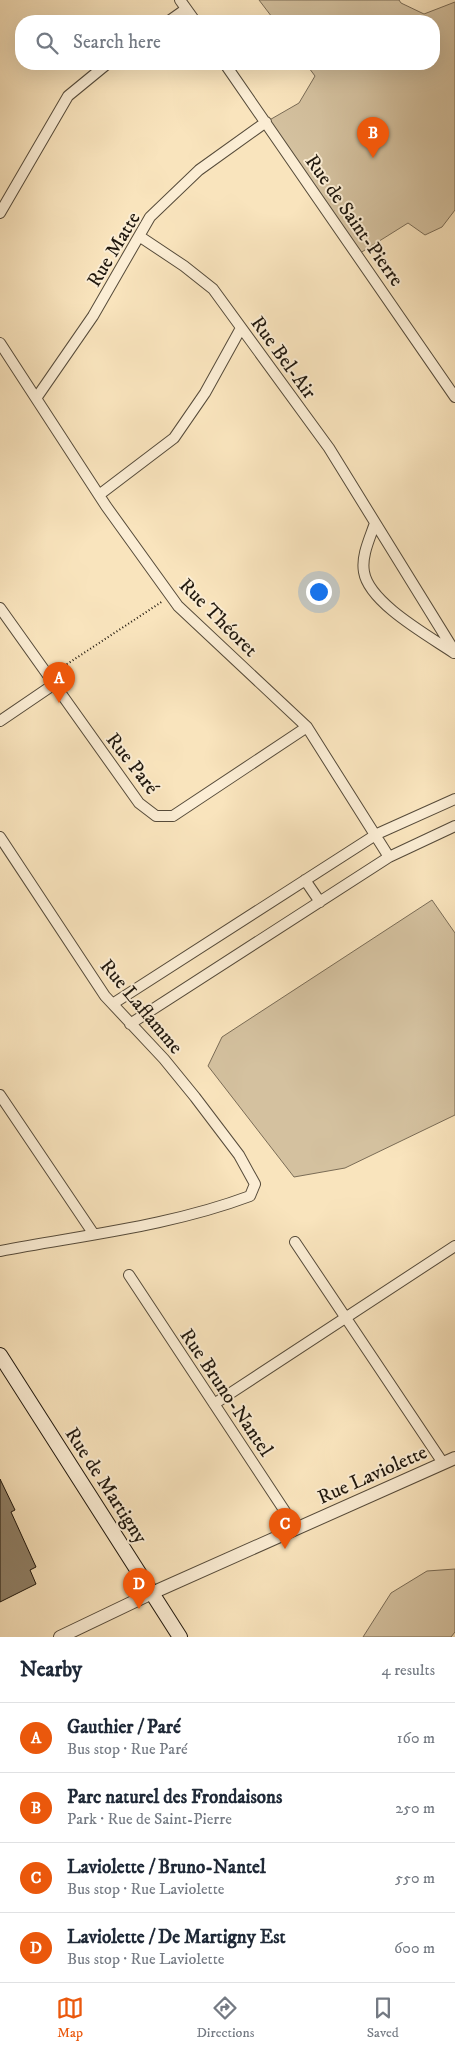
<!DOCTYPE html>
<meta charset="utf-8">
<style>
body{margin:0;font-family:"IM FELL DW Pica",serif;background:#f6f6f7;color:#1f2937}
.you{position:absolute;left:318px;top:591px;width:18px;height:18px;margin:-12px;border:4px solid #fff;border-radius:50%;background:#1a73e8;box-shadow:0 0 0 8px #1a73e833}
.badge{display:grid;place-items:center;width:32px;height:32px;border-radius:50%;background:#ea580c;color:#fff;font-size:16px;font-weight:700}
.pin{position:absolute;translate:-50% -41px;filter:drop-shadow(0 1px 2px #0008)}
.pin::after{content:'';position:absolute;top:26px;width:18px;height:15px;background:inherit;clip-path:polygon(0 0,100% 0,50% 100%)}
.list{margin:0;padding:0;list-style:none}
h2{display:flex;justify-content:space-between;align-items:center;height:65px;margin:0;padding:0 20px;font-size:21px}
h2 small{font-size:16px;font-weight:400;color:#747a83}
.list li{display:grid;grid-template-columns:32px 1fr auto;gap:15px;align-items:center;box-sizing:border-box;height:70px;padding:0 20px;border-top:1px solid #e0e1e3}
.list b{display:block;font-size:19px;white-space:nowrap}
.list p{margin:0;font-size:16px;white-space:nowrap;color:#747a83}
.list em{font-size:16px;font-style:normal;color:#747a83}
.icon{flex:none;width:28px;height:28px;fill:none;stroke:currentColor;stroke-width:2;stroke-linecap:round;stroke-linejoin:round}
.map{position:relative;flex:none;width:455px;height:1637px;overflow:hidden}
.search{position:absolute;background:#fff;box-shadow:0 5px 20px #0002;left:15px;right:15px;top:15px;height:55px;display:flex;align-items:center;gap:12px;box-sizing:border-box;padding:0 18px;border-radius:20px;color:#747a83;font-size:19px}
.sheet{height:345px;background:#fff}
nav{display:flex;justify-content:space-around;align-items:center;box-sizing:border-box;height:70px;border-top:1px solid #e0e1e3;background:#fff;font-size:14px;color:#747a83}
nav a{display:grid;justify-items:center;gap:2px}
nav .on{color:#ea580c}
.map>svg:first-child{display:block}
.green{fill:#d4c19f;stroke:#7a6c56}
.building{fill:#918269;stroke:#20180e}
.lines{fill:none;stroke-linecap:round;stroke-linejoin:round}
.minor-casing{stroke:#564b3a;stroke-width:12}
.tertiary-casing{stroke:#564b3a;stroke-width:14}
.secondary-casing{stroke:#20180e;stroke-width:16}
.path{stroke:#20180e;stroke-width:2;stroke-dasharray:1 2.5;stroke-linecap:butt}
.minor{stroke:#fbedd4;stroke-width:10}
.tertiary{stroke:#fbedd4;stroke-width:12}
.secondary{stroke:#fbedd4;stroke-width:14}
.labels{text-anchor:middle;stroke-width:4;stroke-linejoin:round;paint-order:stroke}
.street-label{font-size:20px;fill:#20180e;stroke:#fbedd4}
</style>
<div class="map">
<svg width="455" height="1637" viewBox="0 0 455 1637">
<rect width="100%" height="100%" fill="#f9e4bd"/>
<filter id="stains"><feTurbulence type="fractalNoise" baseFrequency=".004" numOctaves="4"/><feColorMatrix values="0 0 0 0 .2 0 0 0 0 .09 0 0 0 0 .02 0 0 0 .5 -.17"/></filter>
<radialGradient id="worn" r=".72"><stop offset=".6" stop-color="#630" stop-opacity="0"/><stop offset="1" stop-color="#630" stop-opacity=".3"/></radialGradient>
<path class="green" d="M 259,0 L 399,0 L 401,3 L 424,14 L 455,2 L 455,210 L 442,227 L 425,235 L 408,223 L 357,255 L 266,122 L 299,103 L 315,76 L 306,64 L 434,64 L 434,21 L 275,21 Z
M 432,900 L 455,933 L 455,1115 L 345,1168 L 294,1177 L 208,1066 L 222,1037 Z
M 455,1569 L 455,1632 L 451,1637 L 363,1637 L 391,1593 L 427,1571 Z"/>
<path class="building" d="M 0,1479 L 15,1510 L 11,1512 L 36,1567 L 30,1570 L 36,1584 L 0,1602 Z"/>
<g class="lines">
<g class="minor-casing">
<path id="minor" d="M 180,0 L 195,21
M 169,21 L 186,9
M 225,64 L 455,397
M 0,213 L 68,96 L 107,64
M 139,236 L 184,266 L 213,289 L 329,448 L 455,652
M 0,343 L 106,506 L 178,606 L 307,727 L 389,857
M 37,397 L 93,316 L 150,217 L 199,170 L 266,122
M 99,495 L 174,438 L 205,393 L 241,328
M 375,523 C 370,538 361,556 364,572 C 369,603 429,636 454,653
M 0,608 L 139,803 L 156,816 L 173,816 L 307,727
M 0,721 L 53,685
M 0,837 L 105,996 L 164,1059 L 195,1097 L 239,1155 L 255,1184 L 250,1196 C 170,1226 84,1235 0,1251
M 305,880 L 320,902
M 114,1003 L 377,834 L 455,799
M 130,1024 L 389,857 L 455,826
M 0,1095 L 93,1233
M 295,1242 L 443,1463
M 129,1275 L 296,1528
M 214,1404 L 455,1246"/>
</g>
<g class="tertiary-casing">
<path id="tertiary" d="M 60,1637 L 152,1593 L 455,1458"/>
</g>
<g class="secondary-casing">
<path id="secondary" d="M 0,1355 L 180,1637"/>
</g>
<path class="path" d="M 58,670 L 163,601"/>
<use href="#minor" class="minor"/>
<use href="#tertiary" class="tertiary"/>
<use href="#secondary" class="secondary"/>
</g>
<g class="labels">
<g class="street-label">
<text transform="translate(355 220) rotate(55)" y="7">Rue de Saint-Pierre</text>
<text transform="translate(113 249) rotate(-59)" y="7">Rue Matte</text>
<text transform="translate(284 357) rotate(54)" y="7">Rue Bel-Air</text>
<text transform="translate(219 617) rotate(45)" y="7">Rue Théoret</text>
<text transform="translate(133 763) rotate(52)" y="7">Rue Paré</text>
<text transform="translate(142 1006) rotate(50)" y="7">Rue Laflamme</text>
<text transform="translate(227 1392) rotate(56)" y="7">Rue Bruno-Nantel</text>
<text transform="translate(372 1474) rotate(-24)" y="7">Rue Laviolette</text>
<text transform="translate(107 1485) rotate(57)" y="7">Rue de Martigny</text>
</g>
</g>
<rect width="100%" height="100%" filter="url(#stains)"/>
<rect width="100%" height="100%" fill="url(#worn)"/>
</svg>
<div class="you"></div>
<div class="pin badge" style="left:59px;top:703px">A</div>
<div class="pin badge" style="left:373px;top:158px">B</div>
<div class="pin badge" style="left:285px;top:1549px">C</div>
<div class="pin badge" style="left:139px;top:1609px">D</div>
<div class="search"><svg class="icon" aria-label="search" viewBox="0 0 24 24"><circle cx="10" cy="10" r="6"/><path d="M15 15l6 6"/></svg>Search here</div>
</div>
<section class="sheet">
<h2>Nearby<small>4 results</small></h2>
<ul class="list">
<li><span class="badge">A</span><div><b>Gauthier / Paré</b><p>Bus stop · Rue Paré</p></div><em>160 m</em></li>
<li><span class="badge">B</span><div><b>Parc naturel des Frondaisons</b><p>Park · Rue de Saint-Pierre</p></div><em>250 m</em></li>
<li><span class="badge">C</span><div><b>Laviolette / Bruno-Nantel</b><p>Bus stop · Rue Laviolette</p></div><em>550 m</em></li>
<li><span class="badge">D</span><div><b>Laviolette / De Martigny Est</b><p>Bus stop · Rue Laviolette</p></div><em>600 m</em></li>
</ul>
</section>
<nav>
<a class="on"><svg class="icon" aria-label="map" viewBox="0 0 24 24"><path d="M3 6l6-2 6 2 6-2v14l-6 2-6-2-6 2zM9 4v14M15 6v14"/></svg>Map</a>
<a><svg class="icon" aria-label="directions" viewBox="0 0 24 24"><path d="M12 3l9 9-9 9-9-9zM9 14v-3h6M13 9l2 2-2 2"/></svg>Directions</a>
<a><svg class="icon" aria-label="saved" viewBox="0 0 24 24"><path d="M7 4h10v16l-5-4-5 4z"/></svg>Saved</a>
</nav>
